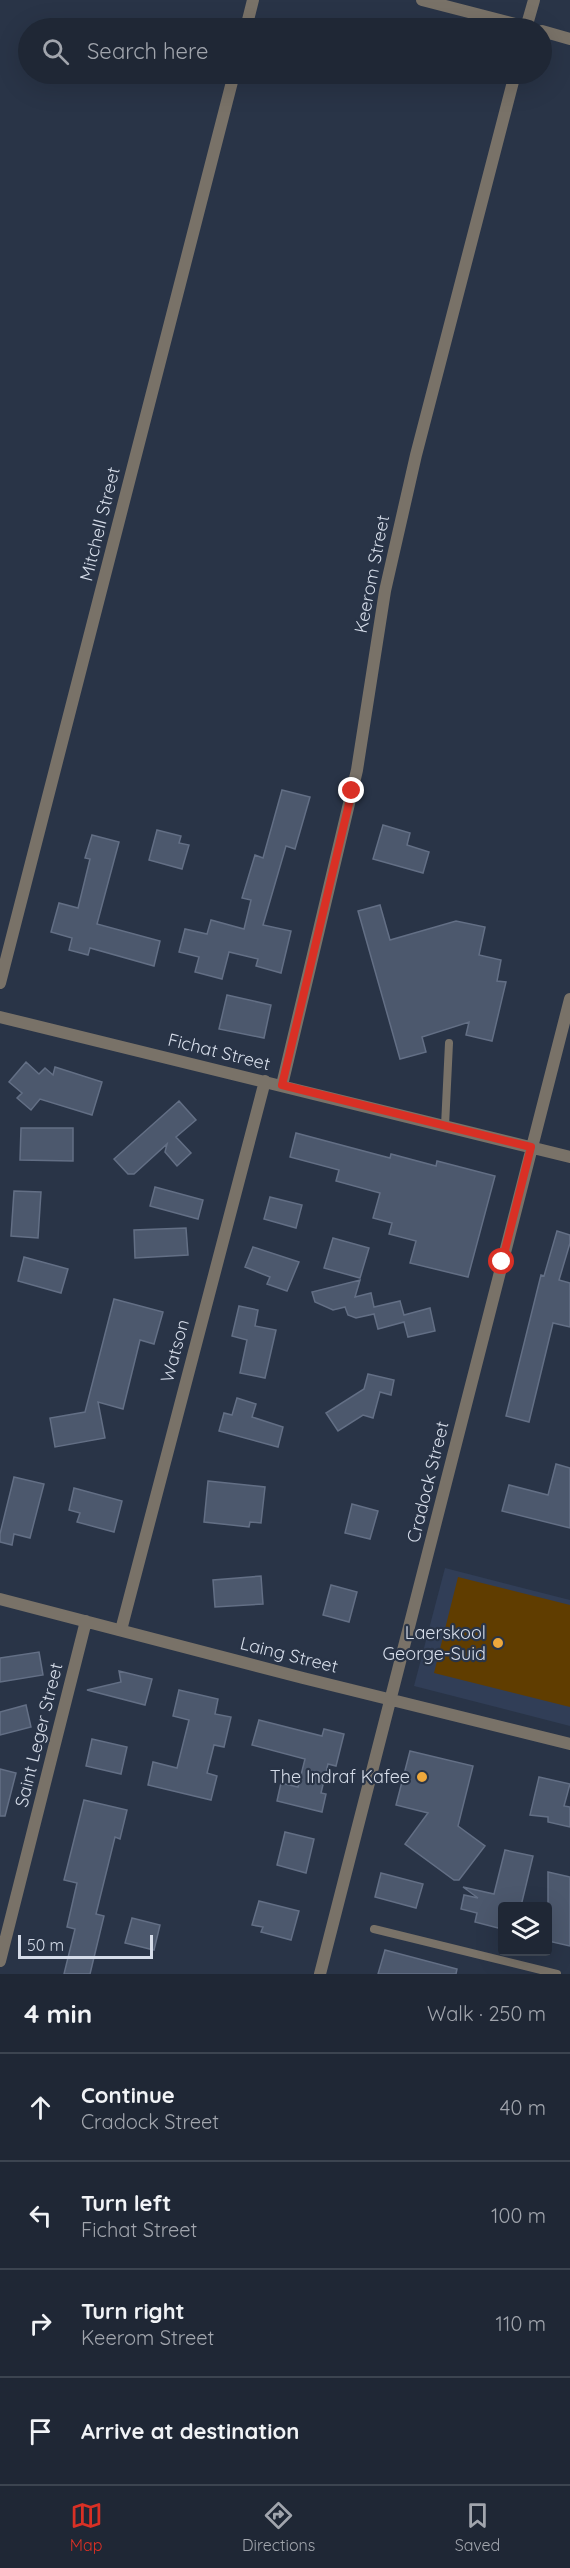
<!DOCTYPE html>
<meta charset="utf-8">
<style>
body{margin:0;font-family:Quicksand,sans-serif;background:#2c3341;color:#f1f3f6}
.controls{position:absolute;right:18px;bottom:18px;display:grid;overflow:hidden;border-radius:6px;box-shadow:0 6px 24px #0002}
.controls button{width:54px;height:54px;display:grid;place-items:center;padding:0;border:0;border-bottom:2px solid #3c4450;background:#1f2735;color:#f1f3f6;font:30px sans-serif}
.scale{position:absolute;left:18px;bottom:15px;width:135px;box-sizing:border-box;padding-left:6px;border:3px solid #d5dce9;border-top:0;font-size:16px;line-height:21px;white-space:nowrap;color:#d5dce9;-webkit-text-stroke:4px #293447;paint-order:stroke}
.stop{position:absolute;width:18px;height:18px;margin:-14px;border:4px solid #d93025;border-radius:50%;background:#fff}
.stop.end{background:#d93025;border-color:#fff;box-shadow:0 2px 6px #0008}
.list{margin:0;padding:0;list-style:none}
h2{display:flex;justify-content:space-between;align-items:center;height:78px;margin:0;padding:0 24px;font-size:26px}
h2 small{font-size:20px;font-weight:400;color:#a1a5ad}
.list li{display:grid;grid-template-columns:39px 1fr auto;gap:18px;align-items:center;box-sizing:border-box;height:108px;padding:0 24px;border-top:2px solid #3c4450}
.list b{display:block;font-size:22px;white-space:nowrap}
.list p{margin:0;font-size:20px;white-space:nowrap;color:#a1a5ad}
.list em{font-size:20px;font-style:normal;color:#a1a5ad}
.icon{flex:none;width:33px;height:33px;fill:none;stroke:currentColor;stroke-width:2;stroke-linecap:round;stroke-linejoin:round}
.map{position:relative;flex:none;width:570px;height:1974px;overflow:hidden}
.search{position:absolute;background:#1f2735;box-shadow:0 6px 24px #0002;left:18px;right:18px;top:18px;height:66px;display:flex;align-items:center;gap:15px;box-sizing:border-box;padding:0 21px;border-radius:33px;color:#a1a5ad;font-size:22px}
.sheet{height:510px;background:#1f2735}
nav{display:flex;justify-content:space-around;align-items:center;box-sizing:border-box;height:84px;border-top:2px solid #3c4450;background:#1f2735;font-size:16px;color:#a1a5ad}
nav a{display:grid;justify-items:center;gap:3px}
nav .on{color:#d93025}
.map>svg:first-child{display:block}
.built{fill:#313e57}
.green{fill:#603d00}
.building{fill:#4c586d;stroke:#636f85;stroke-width:1.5}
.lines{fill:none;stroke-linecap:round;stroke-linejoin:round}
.service{stroke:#797268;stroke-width:8}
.minor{stroke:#797268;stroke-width:12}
.route{stroke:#d93025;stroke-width:8}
.poi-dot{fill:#eea83c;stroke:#293447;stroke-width:2}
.labels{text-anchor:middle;stroke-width:4.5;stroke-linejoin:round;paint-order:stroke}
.street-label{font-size:18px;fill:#d5dce9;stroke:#293447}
.poi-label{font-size:18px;fill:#d5dce9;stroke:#293447;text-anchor:end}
</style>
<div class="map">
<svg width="570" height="1974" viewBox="0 0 570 1974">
<rect width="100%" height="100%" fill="#293447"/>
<path class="built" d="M 445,1568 L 570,1600 L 570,1726 L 414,1686 Z"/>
<path class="green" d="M 458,1577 L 570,1605 L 570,1707 L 434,1673 Z"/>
<path class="building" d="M 282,790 L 310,797 L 295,849 L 286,846 L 263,925 L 291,931 L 281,973 L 256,966 L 258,959 L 229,952 L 222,979 L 195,972 L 199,957 L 179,952 L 185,929 L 207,934 L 211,920 L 244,929 L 251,900 L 242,898 L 255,855 L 263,858 Z
M 383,825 L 410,833 L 407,845 L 429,852 L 423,873 L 373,859 Z
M 157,830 L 181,836 L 179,843 L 189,845 L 182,869 L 149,860 Z
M 92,835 L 119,842 L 97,924 L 160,941 L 154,966 L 90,948 L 88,955 L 69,950 L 72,938 L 51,932 L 59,903 L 78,908 L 90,859 L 85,858 Z
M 380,905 L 390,940 L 456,921 L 485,927 L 479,955 L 501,960 L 497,981 L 506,982 L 492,1041 L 466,1035 L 469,1022 L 422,1037 L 426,1052 L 400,1059 L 358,911 Z
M 227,995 L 271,1005 L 264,1038 L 219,1029 Z
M 26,1062 L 39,1074 L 45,1068 L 53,1075 L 55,1067 L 102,1082 L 92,1115 L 40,1099 L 31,1110 L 17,1098 L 22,1093 L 9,1082 Z
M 179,1101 L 196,1120 L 176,1137 L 191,1153 L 177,1166 L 165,1152 L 167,1144 L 134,1174 L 128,1174 L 114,1159 Z
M 21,1128 L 73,1128 L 73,1161 L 20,1160 Z
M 296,1133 L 390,1158 L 391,1154 L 436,1166 L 437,1161 L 495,1176 L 468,1277 L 410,1263 L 416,1241 L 389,1234 L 392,1223 L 373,1218 L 380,1193 L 336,1181 L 339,1170 L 290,1157 Z
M 155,1187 L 203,1200 L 198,1219 L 150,1206 Z
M 14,1191 L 41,1192 L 38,1238 L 11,1236 Z
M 270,1197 L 302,1205 L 296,1228 L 264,1219 Z
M 186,1228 L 188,1255 L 135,1258 L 134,1230 Z
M 557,1231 L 570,1235 L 570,1243 L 559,1280 L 570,1283 L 570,1327 L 553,1323 L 529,1422 L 506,1416 L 541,1275 L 544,1276 Z
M 333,1238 L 369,1248 L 360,1278 L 324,1268 Z
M 253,1247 L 299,1262 L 287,1291 L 267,1284 L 270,1277 L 245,1267 Z
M 24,1257 L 68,1269 L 61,1293 L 18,1281 Z
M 360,1280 L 355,1297 L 371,1293 L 374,1307 L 400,1301 L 404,1315 L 430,1308 L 435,1331 L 408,1337 L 404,1322 L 378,1329 L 374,1314 L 356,1318 L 348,1315 L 345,1307 L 333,1310 L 315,1302 L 312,1292 Z
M 114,1299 L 163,1312 L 154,1344 L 140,1340 L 123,1409 L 98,1402 L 105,1438 L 55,1447 L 50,1418 L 85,1412 Z
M 239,1306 L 258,1310 L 255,1326 L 276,1330 L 265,1378 L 240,1373 L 247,1340 L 232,1336 Z
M 368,1374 L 394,1380 L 391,1395 L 380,1392 L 373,1418 L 363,1415 L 338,1431 L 326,1413 L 364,1389 Z
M 237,1398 L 256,1404 L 252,1417 L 283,1427 L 278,1447 L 219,1431 L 224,1413 L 232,1415 Z
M 556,1464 L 570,1468 L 570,1528 L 502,1511 L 509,1485 L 548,1495 Z
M 14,1477 L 44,1484 L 30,1538 L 14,1534 L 12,1545 L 0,1542 L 0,1534 Z
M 208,1481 L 265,1487 L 261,1523 L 250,1522 L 249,1527 L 204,1522 Z
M 74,1488 L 122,1501 L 114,1532 L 77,1522 L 80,1513 L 69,1510 Z
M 352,1504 L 378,1511 L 370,1539 L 345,1533 Z
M 261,1576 L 263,1604 L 215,1607 L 213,1580 Z
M 331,1585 L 357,1592 L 349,1622 L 323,1615 Z
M 39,1652 L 43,1675 L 0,1682 L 0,1658 Z
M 119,1671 L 152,1679 L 145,1705 L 87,1690 L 121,1682 Z
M 179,1690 L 218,1699 L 215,1714 L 231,1717 L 224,1747 L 214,1745 L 207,1773 L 217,1776 L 211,1800 L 148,1785 L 153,1762 L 177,1768 L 189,1720 L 173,1716 Z
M 26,1705 L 31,1727 L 0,1735 L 0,1712 Z
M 259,1720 L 322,1736 L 324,1729 L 344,1734 L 336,1766 L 328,1764 L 321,1793 L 326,1794 L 322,1812 L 277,1801 L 281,1783 L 298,1787 L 305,1759 L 252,1745 Z
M 92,1739 L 127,1747 L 121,1774 L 86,1766 Z
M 410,1751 L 473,1766 L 458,1826 L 485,1846 L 459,1880 L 454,1880 L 405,1844 L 428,1813 L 396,1805 Z
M 0,1769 L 16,1773 L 5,1816 L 0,1816 Z
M 539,1777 L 570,1784 L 564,1806 L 570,1807 L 570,1827 L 548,1822 L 548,1817 L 530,1815 Z
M 84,1800 L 127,1810 L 120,1839 L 115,1837 L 96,1914 L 104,1916 L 90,1974 L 64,1974 L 75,1929 L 67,1927 L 77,1883 L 64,1880 Z
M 285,1832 L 314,1839 L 306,1873 L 277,1865 Z
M 505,1850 L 533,1856 L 521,1906 L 502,1906 L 502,1929 L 475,1922 L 477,1913 L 461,1909 L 464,1895 L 478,1898 L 463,1887 L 494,1894 Z
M 548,1872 L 570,1877 L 570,1946 L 548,1941 Z
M 381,1873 L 423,1884 L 416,1908 L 375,1897 Z
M 259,1901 L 299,1911 L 291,1940 L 261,1932 L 263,1927 L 252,1925 Z
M 132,1918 L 160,1925 L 154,1950 L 125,1943 Z
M 385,1950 L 457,1969 L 456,1974 L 378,1974 Z"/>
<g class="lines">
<path class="service" d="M 445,1126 L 449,1043
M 374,1929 L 557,1974"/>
<path class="minor" d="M 422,0 L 531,28
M 246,28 L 253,0
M 526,28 L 534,0
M 542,31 L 570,39
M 0,983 L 234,74
M 0,1017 L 570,1157
M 282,1085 L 357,770 L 385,591 L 416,455 L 515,74
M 0,1599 L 303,1678 L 570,1744
M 121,1630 L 265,1081
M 0,1961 L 86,1621
M 320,1974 L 570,999"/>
</g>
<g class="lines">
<path class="route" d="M 352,791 L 282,1085 L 531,1147 L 502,1262"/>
</g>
<g class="poi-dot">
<circle cx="498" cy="1643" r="6"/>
<circle cx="422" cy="1777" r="6"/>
</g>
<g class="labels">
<g class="street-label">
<text transform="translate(100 524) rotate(-76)" y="6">Mitchell Street</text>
<text transform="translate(372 574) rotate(-79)" y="6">Keerom Street</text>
<text transform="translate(219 1052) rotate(14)" y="6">Fichat Street</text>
<text transform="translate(175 1351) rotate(-75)" y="6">Watson</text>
<text transform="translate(428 1482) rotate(-76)" y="6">Cradock Street</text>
<text transform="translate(289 1655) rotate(14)" y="6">Laing Street</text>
<text transform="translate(39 1735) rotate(-76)" y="6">Saint Leger Street</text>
</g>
<g class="poi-label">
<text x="486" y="1639">Laerskool<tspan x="486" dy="21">George-Suid</tspan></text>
<text x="410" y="1783">The Indraf Kafee</text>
</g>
</g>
</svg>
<div class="controls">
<button><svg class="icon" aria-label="layers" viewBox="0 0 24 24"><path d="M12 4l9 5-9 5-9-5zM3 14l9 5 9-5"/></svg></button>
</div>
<div class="scale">50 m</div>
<div class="stop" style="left:502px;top:1262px"></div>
<div class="stop end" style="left:352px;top:791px"></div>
<div class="search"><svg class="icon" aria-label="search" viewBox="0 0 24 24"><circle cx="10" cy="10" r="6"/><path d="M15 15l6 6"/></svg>Search here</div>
</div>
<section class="sheet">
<h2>4 min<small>Walk · 250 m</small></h2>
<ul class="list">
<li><svg class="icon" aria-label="ahead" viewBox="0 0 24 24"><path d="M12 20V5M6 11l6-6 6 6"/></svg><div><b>Continue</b><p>Cradock Street</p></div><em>40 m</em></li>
<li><svg class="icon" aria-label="left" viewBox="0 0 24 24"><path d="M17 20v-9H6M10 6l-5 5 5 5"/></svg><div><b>Turn left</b><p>Fichat Street</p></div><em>100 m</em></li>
<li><svg class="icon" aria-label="right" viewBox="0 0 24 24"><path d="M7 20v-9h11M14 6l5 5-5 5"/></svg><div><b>Turn right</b><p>Keerom Street</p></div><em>110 m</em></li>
<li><svg class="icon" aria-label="arrive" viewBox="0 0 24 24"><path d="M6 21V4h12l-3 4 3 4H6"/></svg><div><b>Arrive at destination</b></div></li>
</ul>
</section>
<nav>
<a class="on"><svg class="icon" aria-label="map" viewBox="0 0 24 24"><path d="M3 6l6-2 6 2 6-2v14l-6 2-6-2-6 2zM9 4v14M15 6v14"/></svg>Map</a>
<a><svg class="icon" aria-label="directions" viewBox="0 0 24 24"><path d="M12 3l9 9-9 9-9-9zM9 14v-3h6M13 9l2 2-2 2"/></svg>Directions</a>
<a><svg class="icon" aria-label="saved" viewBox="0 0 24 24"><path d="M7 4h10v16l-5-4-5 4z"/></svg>Saved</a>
</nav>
